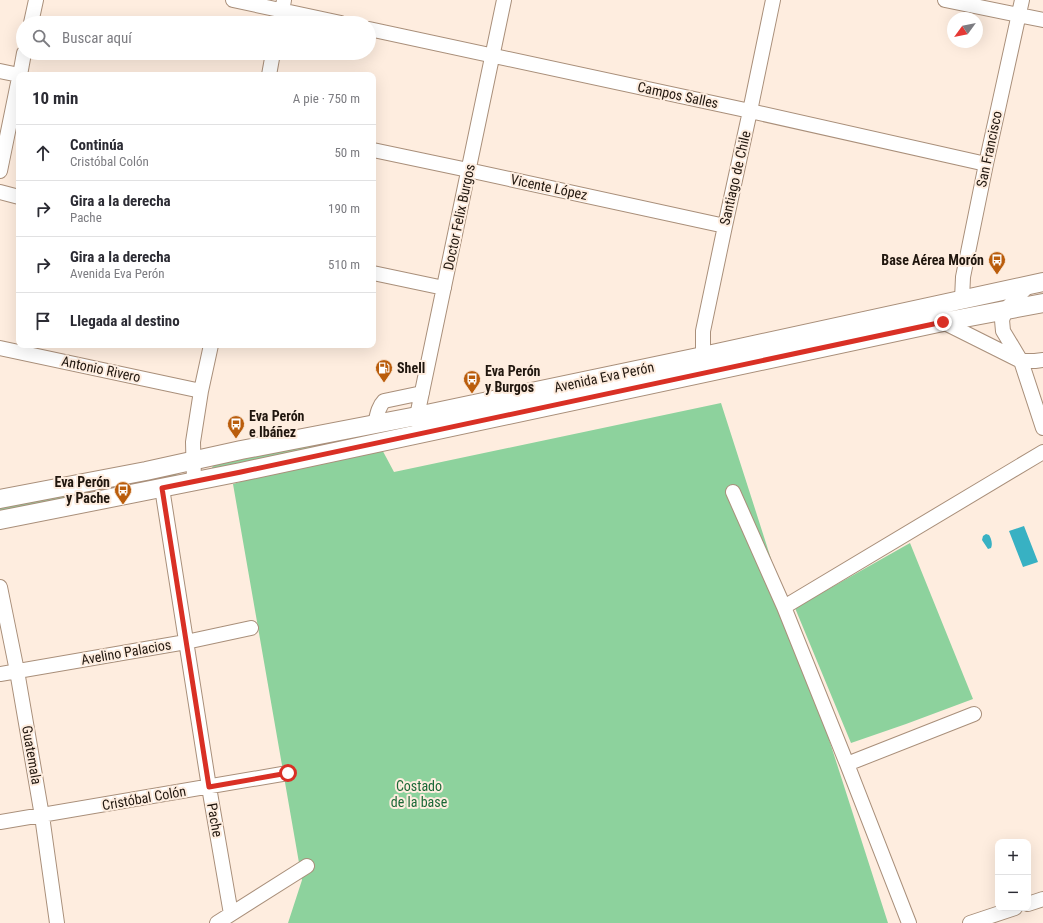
<!DOCTYPE html>
<html lang="es">
<meta charset="utf-8">
<style>
body{margin:0;font-family:"Roboto Condensed",sans-serif;background:#f2f2f3;color:#2b2b33}
.controls{position:absolute;right:12px;bottom:12px;display:grid;overflow:hidden;border-radius:8px;box-shadow:0 4px 16px #0002}
.controls button{width:36px;height:36px;display:grid;place-items:center;padding:0;border:0;border-bottom:1px solid #e1e1e2;background:#fff;color:#2b2b33;font:20px sans-serif}
.compass{position:absolute;left:947px;top:12px;width:36px;height:36px;border-radius:50%;background:#fff;box-shadow:0 4px 16px #0002;rotate:237deg}
.stop{position:absolute;width:12px;height:12px;margin:-9px;border:3px solid #d93025;border-radius:50%;background:#fff}
.stop.end{background:#d93025;border-color:#fff;box-shadow:0 1px 4px #0008}
.list{margin:0;padding:0;list-style:none}
h2{display:flex;justify-content:space-between;align-items:center;height:52px;margin:0;padding:0 16px;font-size:17px}
h2 small{font-size:13px;font-weight:400;color:#7c7c81}
.list li{display:grid;grid-template-columns:26px 1fr auto;gap:12px;align-items:center;box-sizing:border-box;height:56px;padding:0 16px;border-top:1px solid #e1e1e2}
.list b{display:block;font-size:15px;white-space:nowrap}
.list p{margin:0;font-size:13px;white-space:nowrap;color:#7c7c81}
.list em{font-size:13px;font-style:normal;color:#7c7c81}
.icon{flex:none;width:22px;height:22px;fill:none;stroke:currentColor;stroke-width:2;stroke-linecap:round;stroke-linejoin:round}
.map{position:relative;flex:none;width:1043px;height:923px;overflow:hidden}
.search{position:absolute;background:#fff;box-shadow:0 4px 16px #0002;left:16px;top:16px;width:360px;height:44px;display:flex;align-items:center;gap:10px;box-sizing:border-box;padding:0 14px;border-radius:22px;color:#7c7c81;font-size:15px}
.panel{position:absolute;background:#fff;box-shadow:0 4px 16px #0002;left:16px;top:72px;width:360px;height:276px;border-radius:8px}
.map>svg:first-child{display:block}
.green{fill:#8dd29d}
.water{fill:#38b1c3}
.lines{fill:none;stroke-linecap:round;stroke-linejoin:round}
.minor-casing{stroke:#a98f7a;stroke-width:16}
.major-casing{stroke:#a98f7a;stroke-width:20}
.minor{stroke:#fff;stroke-width:14}
.major{stroke:#fff;stroke-width:18}
.route{stroke:#d93025;stroke-width:5}
.labels{text-anchor:middle;stroke-width:4;stroke-linejoin:round;paint-order:stroke}
.street-label{font-size:14px;fill:#20160e;stroke:#feeddf}
.poi-label{font-size:14px;font-weight:bold;fill:#20160e;stroke:#feeddf;text-anchor:start}
.park-label{font-size:14px;fill:#1a6836;stroke:#feeddf}
</style>
<div class="map">
<svg width="1043" height="923" viewBox="0 0 1043 923">
<rect width="100%" height="100%" fill="#feeddf"/>
<path class="green" d="M 721,403 L 888,923 L 288,923 L 302,880 L 233,484 L 378,442 L 394,472 Z
M 399,427 L 399,430 L 213,470 L 212,467 L 215,465 Z
M 176,473 L 177,478 L 0,511 L 0,507 Z
M 910,543 L 973,699 L 906,724 L 851,743 L 795,608 Z"/>
<path class="water" d="M 1024,526 L 1038,562 L 1023,567 L 1009,531 Z
M 986,534 L 989,535 C 991,538 993,544 991,548 L 988,549 L 982,540 L 983,536 Z"/>
<g class="lines">
<g class="minor-casing">
<path id="minor" d="M 233,0 L 341,23
M 945,0 L 1043,20
M 31,23 L 36,0
M 280,23 L 284,0
M 369,29 L 750,111 L 986,164
M 0,71 L 19,75
M 20,75 L 24,53
M 269,75 L 273,53
M 373,150 L 468,170 L 725,226
M 0,171 L 19,78
M 0,192 L 19,197
M 373,273 L 444,288
M 1029,285 L 1006,309 L 1002,320 L 1003,331 L 1021,361 L 1043,428
M 962,299 L 963,277 L 986,164 L 1022,0
M 943,322 L 1021,361 L 1035,361 L 1043,360
M 0,348 L 201,391
M 703,356 L 703,331 L 725,226 L 750,111 L 773,0
M 375,424 C 377,416 378,407 384,401 L 422,393
M 419,424 L 417,416 L 504,0
M 194,481 L 193,442 L 201,391 L 211,345
M 162,488 L 209,787 L 231,914
M 733,492 L 784,607 L 847,764 L 909,923
M 0,587 L 17,671 L 42,816 L 57,923
M 784,607 L 1043,452
M 0,674 L 186,642 L 251,628
M 847,764 L 974,714
M 0,822 L 288,773
M 1028,904 L 1043,899
M 217,923 L 307,866
M 970,923 L 1015,908"/>
</g>
<g class="major-casing">
<path id="major" d="M 0,499 L 146,471 L 241,450 L 417,416 L 703,356 L 1043,282
M 0,520 L 241,472 L 943,322 L 1043,303"/>
</g>
<use href="#minor" class="minor"/>
<use href="#major" class="major"/>
</g>
<g class="lines">
<path class="route" d="M 288,773 L 209,787 L 162,488 L 241,472 L 943,322"/>
</g>
<defs>
<g id="bus-pin" transform="scale(0.9)"><path d="M0 17L-7.5 6A9.5 9.5 0 1 1 7.5 6Z" fill="#ba5d0c" stroke="#feeddf"/><path d="M-5-6H5V4H4V6H2V4H-2V6H-4V4H-5ZM-3.5-4V0h7V-4ZM-3.5 1.2v1.5H-2V1.2ZM2 1.2v1.5H3.5V1.2Z" fill="#fff"/></g>
<g id="fuel-pin" transform="scale(0.9)"><path d="M0 17L-7.5 6A9.5 9.5 0 1 1 7.5 6Z" fill="#ba5d0c" stroke="#feeddf"/><path d="M-5.5-6h7V0h2V4h1.3V-2.5L3-4.5l.8-.8L6-3V5H2.5V1h-1V6h-7ZM-4.2-4.7v3.2H.2V-4.7Z" fill="#fff"/></g>
</defs>
<g fill-rule="evenodd">
<use href="#bus-pin" x="997" y="260"/>
<use href="#fuel-pin" x="384" y="368"/>
<use href="#bus-pin" x="472" y="379"/>
<use href="#bus-pin" x="236" y="424"/>
<use href="#bus-pin" x="123" y="490"/>
</g>
<g class="labels">
<g class="street-label">
<text transform="translate(678 95) rotate(12)" y="5">Campos Salles</text>
<text transform="translate(989 149) rotate(-78)" y="5">San Francisco</text>
<text transform="translate(735 178) rotate(-77)" y="5">Santiago de Chile</text>
<text transform="translate(549 187) rotate(12)" y="5">Vicente López</text>
<text transform="translate(459 217) rotate(-78)" y="5">Doctor Felix Burgos</text>
<text transform="translate(101 369) rotate(12)" y="5">Antonio Rivero</text>
<text transform="translate(604 377) rotate(-12)" y="5">Avenida Eva Perón</text>
<text transform="translate(126 652) rotate(-10)" y="5">Avelino Palacios</text>
<text transform="translate(32 755) rotate(80)" y="5">Guatemala</text>
<text transform="translate(144 798) rotate(-10)" y="5">Cristóbal Colón</text>
<text transform="translate(215 820) rotate(80)" y="5">Pache</text>
</g>
<g class="poi-label">
<text x="984" y="265" text-anchor="end">Base Aérea Morón</text>
<text x="397" y="373">Shell</text>
<text x="485" y="376">Eva Perón<tspan x="485" dy="16">y Burgos</tspan></text>
<text x="249" y="421">Eva Perón<tspan x="249" dy="16">e Ibáñez</tspan></text>
<text x="110" y="487" text-anchor="end">Eva Perón<tspan x="110" dy="16">y Pache</tspan></text>
</g>
<g class="park-label">
<text x="419" y="791">Costado<tspan x="419" dy="16">de la base</tspan></text>
</g>
</g>
</svg>
<div class="controls">
<button>+</button>
<button>−</button>
</div>
<svg class="compass" viewBox="-18 -18 36 36"><path d="M0-13l5 13h-10z" fill="#e53935"/><path d="M0 13l5-13h-10z" fill="#7c7c81"/></svg>
<div class="stop" style="left:288px;top:773px"></div>
<div class="stop end" style="left:943px;top:322px"></div>
<div class="search"><svg class="icon" aria-label="search" viewBox="0 0 24 24"><circle cx="10" cy="10" r="6"/><path d="M15 15l6 6"/></svg>Buscar aquí</div>
<section class="panel">
<h2>10 min<small>A pie · 750 m</small></h2>
<ul class="list">
<li><svg class="icon" aria-label="ahead" viewBox="0 0 24 24"><path d="M12 20V5M6 11l6-6 6 6"/></svg><div><b>Continúa</b><p>Cristóbal Colón</p></div><em>50 m</em></li>
<li><svg class="icon" aria-label="right" viewBox="0 0 24 24"><path d="M7 20v-9h11M14 6l5 5-5 5"/></svg><div><b>Gira a la derecha</b><p>Pache</p></div><em>190 m</em></li>
<li><svg class="icon" aria-label="right" viewBox="0 0 24 24"><path d="M7 20v-9h11M14 6l5 5-5 5"/></svg><div><b>Gira a la derecha</b><p>Avenida Eva Perón</p></div><em>510 m</em></li>
<li><svg class="icon" aria-label="arrive" viewBox="0 0 24 24"><path d="M6 21V4h12l-3 4 3 4H6"/></svg><div><b>Llegada al destino</b></div></li>
</ul>
</section>
</div>
